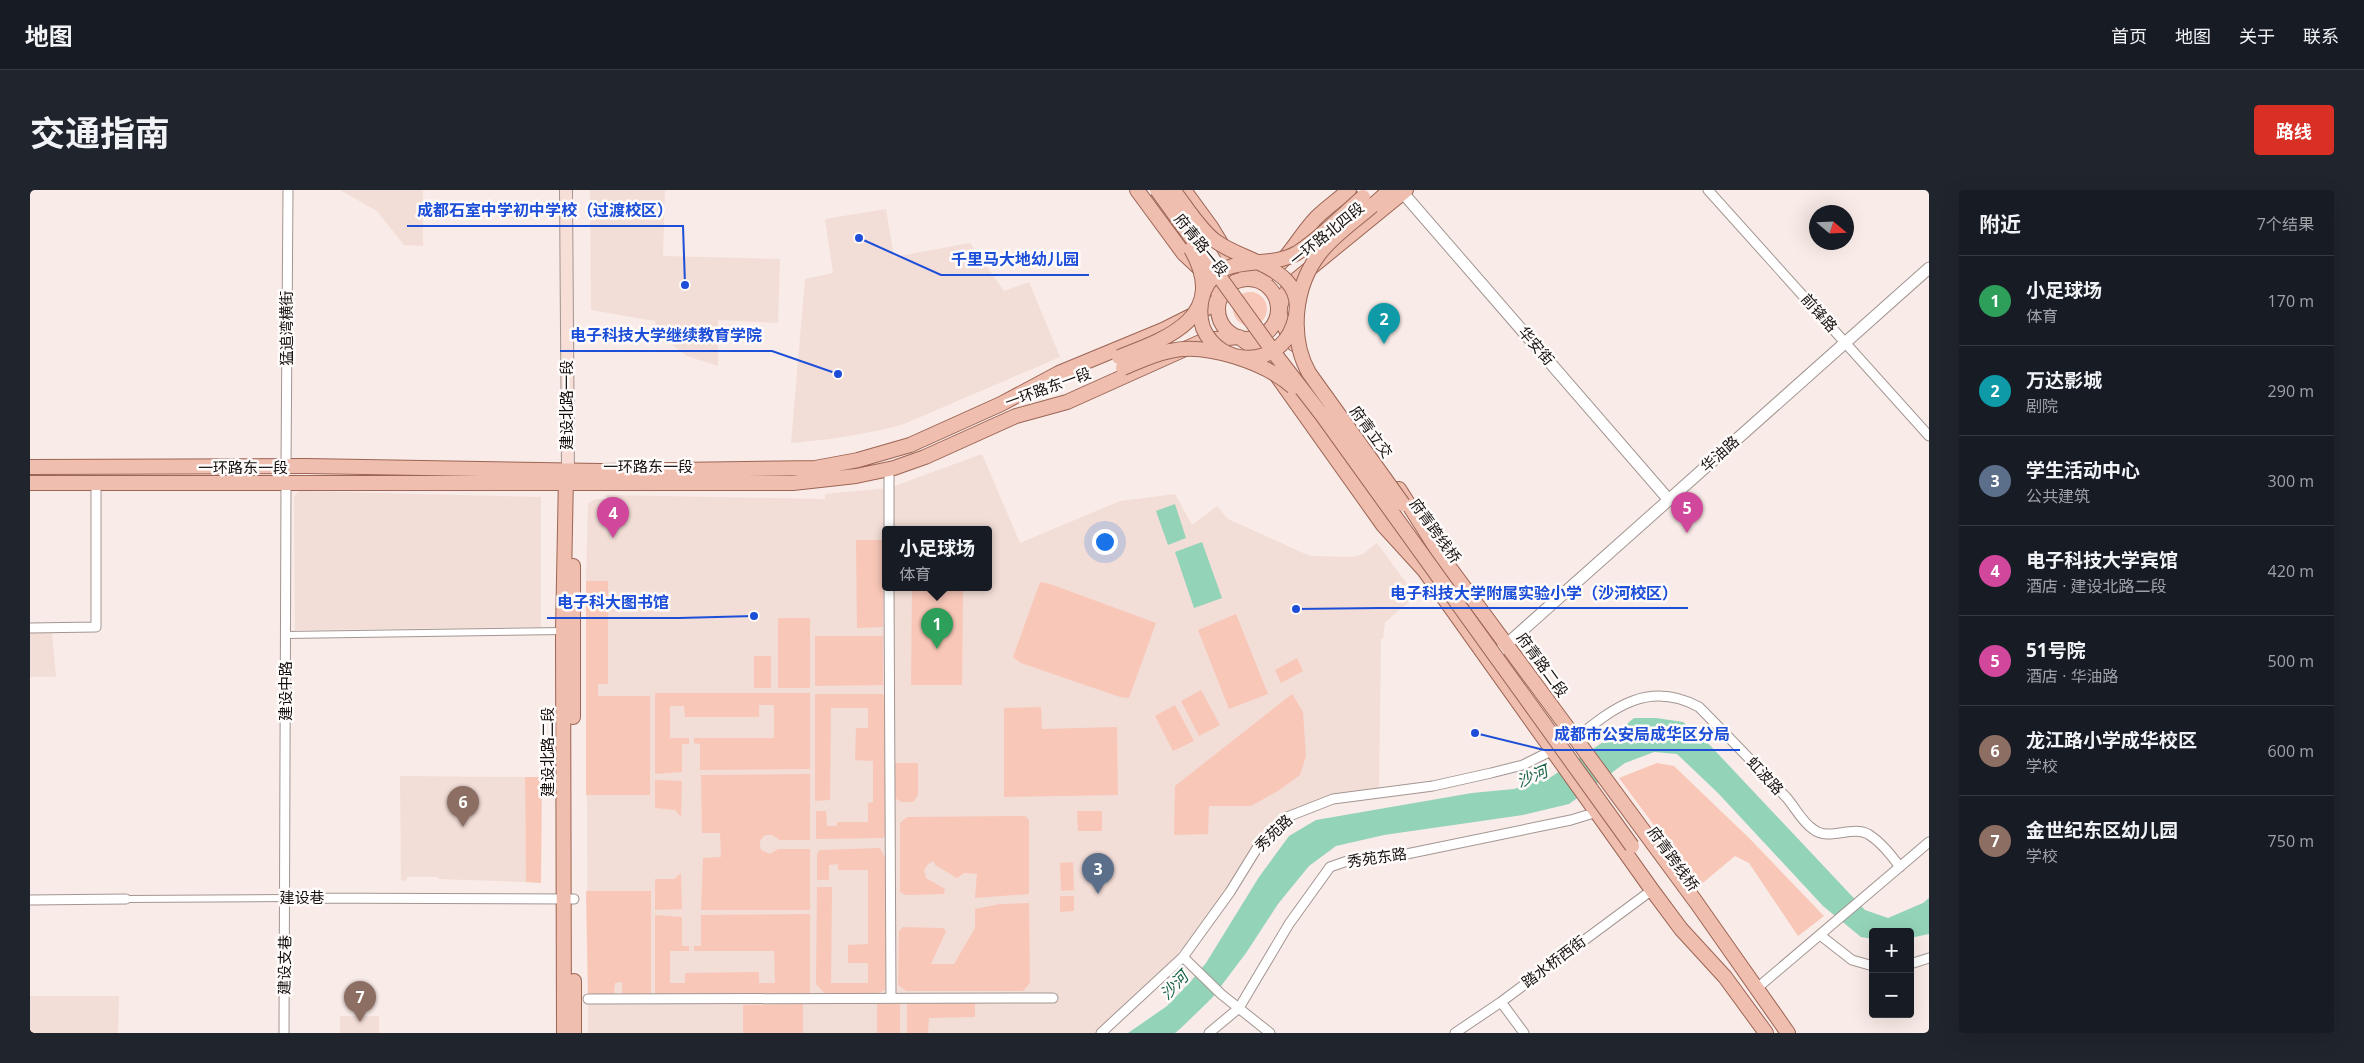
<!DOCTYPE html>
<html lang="zh">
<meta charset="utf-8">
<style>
body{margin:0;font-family:"Open Sans","Noto Sans SC",sans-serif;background:#20242c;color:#f1f3f6}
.controls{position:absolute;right:15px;bottom:15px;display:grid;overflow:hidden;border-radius:5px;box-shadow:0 5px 20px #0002}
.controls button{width:45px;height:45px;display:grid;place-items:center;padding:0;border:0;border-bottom:1px solid #363941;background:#171b24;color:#f1f3f6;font:25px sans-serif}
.compass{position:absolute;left:1779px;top:15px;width:45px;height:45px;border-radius:50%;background:#171b24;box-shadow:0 5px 20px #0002;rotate:109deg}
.you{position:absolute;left:1074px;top:351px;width:18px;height:18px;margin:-12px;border:4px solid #fff;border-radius:50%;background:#1a73e8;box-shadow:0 0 0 8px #1a73e833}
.badge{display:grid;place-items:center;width:32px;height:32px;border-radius:50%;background:#d93025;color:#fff;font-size:16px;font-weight:700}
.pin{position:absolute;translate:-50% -41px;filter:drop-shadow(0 1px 2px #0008)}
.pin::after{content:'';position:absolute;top:26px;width:18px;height:15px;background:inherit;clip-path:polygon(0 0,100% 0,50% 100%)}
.popup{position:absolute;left:852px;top:336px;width:110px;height:65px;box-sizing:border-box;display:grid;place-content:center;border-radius:5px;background:#171b24;filter:drop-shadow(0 1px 4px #0005);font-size:16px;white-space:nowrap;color:#9ea1a6}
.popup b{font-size:19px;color:#f1f3f6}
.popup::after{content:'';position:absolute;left:50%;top:100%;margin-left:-10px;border:10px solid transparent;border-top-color:#171b24}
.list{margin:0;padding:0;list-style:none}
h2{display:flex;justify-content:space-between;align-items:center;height:65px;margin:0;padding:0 20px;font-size:21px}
h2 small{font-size:16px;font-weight:400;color:#9ea1a6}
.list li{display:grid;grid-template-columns:32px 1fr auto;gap:15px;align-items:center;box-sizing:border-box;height:90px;padding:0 20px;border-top:1px solid #363941}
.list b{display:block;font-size:19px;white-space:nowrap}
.list p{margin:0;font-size:16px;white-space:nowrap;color:#9ea1a6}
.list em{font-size:16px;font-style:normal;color:#9ea1a6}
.map{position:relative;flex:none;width:1899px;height:843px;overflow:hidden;border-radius:5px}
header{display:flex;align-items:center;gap:30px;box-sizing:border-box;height:70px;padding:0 25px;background:#171b24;border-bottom:1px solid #363941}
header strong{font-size:24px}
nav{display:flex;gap:28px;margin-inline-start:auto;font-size:18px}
.intro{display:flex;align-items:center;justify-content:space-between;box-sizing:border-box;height:120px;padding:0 30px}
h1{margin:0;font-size:35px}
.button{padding:12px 22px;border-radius:5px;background:#d93025;color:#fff;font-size:18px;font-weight:700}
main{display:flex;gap:30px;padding:0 30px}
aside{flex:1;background:#171b24;border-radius:5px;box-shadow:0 5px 20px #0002}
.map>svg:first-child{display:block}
.built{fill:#f3ddd7;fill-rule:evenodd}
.green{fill:#f8c7b8}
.water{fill:#93d3b7}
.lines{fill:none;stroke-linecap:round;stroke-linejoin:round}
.pedestrian-casing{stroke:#a39692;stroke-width:8}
.minor-casing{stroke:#a39692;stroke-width:11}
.tertiary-casing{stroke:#a39692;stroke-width:13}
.secondary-casing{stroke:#a39692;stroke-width:14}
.primary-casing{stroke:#9c6555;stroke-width:16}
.pedestrian{stroke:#fff;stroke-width:6}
.minor{stroke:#fff;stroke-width:9}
.tertiary{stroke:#fff;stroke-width:11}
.secondary{stroke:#f7ded7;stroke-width:12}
.primary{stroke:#efbeaf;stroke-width:14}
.primary-bridge-casing{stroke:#9c6555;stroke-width:16;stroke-linecap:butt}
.primary-bridge{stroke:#efbeaf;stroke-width:14}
.labels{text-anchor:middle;stroke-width:5;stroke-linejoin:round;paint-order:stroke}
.street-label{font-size:15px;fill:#15110f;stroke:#fefbfa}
.water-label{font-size:16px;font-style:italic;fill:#156248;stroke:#fefbfa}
.leader{fill:none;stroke:#1d4ed8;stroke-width:2}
.callout-dot{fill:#1d4ed8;stroke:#fefbfa;stroke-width:2}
.callout-label{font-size:16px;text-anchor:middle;font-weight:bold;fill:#1d4ed8;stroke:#fefbfa;stroke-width:5;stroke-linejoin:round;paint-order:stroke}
</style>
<header>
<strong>地图</strong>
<nav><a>首页</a><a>地图</a><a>关于</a><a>联系</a></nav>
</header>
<div class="intro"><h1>交通指南</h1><a class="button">路线</a></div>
<main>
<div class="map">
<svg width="1899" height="843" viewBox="0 0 1899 843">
<rect width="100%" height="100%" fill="#f9ebe7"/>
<path class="built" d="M 310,0 L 393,0 L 393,56 L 374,55 L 347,21 Z
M 560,0 L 635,0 L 633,66 L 750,69 L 748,133 L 688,130 L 688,176 L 657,166 L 632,147 L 627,141 L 625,131 L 561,120 Z
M 856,19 L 864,67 L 940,53 L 974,101 L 999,92 L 1030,167 L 874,234 L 852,240 L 801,249 L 761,253 L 775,89 L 803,83 L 795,29 Z
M 952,264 L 990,353 L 1090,311 L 1145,304 L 1162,335 L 1187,316 L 1198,329 L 1280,366 L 1323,367 L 1333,364 L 1347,353 L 1386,406 L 1355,432 L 1353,449 L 1351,448 L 1349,600 L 1297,607 L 1270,617 L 1249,628 L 1232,646 L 1202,694 L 1154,760 L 1149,761 L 1146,770 L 1066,843 L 558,843 L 556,391 L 558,313 L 566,309 L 576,309 L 576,305 L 795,309 L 795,304 L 859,298 ZM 856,340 L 958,340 L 958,398 L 856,398 Z
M 269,301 L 511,307 L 511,437 L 265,440 L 264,307 Z
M 0,442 L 22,443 L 26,487 L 0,487 Z
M 370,586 L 495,587 L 496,692 L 408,689 L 407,687 L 377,687 L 376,691 L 371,690 Z
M 0,806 L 89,806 L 88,843 L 0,843 Z
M 310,826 L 349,826 L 349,843 L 310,843 Z"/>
<path class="green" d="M1203 119a17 17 0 1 1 34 0a17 17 0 1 1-34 0Z
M 826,350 L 853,350 L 853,437 L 827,438 Z
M 556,391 L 578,391 L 578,494 L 568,494 L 568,506 L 620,506 L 620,605 L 556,605 Z
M 1010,392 L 1020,394 L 1126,433 L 1099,508 L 1090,507 L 991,473 L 983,467 Z
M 882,400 L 933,401 L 932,495 L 881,495 Z
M 1206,424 L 1238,504 L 1199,519 L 1168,440 Z
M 748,428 L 780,428 L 780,498 L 748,498 Z
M 785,446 L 853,446 L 853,495 L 785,496 Z
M 724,466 L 741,466 L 741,498 L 724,498 Z
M 1267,468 L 1273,481 L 1251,493 L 1245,480 Z
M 1171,500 L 1190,535 L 1169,546 L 1151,511 Z
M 625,503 L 780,503 L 780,579 L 670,580 L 670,554 L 664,553 L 664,548 L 744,548 L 744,515 L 729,515 L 729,527 L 655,527 L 654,516 L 640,516 L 640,548 L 659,548 L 659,554 L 652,554 L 652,582 L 625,584 Z
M 785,504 L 852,504 L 857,508 L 857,642 L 853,648 L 786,649 L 786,621 L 796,621 L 797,636 L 807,636 L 807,632 L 838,632 L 838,613 L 843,612 L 843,571 L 825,570 L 826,538 L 838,538 L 838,518 L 801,518 L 800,610 L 785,611 Z
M 1262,504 L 1273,522 L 1276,566 L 1270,585 L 1248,601 L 1221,616 L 1179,616 L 1178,644 L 1144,645 L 1145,596 Z
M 1145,515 L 1164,551 L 1143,561 L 1125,526 Z
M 1011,517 L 1012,539 L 1087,537 L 1088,605 L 974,607 L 974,518 Z
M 864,573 L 888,573 L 888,605 L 883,612 L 871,612 L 865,608 Z
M 1627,573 L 1644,576 L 1720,649 L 1794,726 L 1768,746 L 1719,673 L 1705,666 L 1669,696 L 1589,588 Z
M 780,584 L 780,650 L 749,650 C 739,639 726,647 731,660 L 740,664 L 748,659 L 780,659 L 780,720 L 671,720 L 673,668 L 691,667 L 690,643 L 672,643 L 671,585 Z
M 495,587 L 512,587 L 511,693 L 496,692 Z
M 625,590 L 652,591 L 651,627 L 645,620 L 625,618 Z
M 1047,621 L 1072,621 L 1072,641 L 1048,641 Z
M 995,626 L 999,630 L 999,704 L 945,708 L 947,684 L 934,683 L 927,688 L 905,675 L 904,671 L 898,674 L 894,680 L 896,688 L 915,699 L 914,704 L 875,705 L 870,702 L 870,633 L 877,627 Z
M 850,658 L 856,669 L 855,800 L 848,803 L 795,804 L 786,794 L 787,697 L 802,697 L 801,793 L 838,793 L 838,773 L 818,773 L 818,755 L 838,754 L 838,680 L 808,680 L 808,674 L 799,675 L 799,690 L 787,690 L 787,664 L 790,660 Z
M 1043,672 L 1044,700 L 1031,701 L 1030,673 Z
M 651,683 L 652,719 L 625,720 L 625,689 L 644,689 Z
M 556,701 L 621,701 L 621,805 L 592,805 L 592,792 L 585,793 L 584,805 L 558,805 Z
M 1030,706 L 1044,706 L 1044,721 L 1030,722 Z
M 999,713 L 1000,793 L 993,801 L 876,801 L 868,795 L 869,741 L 873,737 L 913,738 L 916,741 L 901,774 L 924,774 L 945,738 L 945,719 L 970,714 Z
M 780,724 L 780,806 L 625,806 L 625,725 L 652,727 L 652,756 L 659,756 L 659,761 L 640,761 L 640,793 L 655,793 L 655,783 L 729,782 L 729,793 L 745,793 L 744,761 L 664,761 L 664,756 L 671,756 L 671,725 Z
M 877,813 L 945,813 L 945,827 L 899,828 L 898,843 L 877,843 Z
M 773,814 L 773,843 L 713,843 L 713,815 Z
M 847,814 L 870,814 L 870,843 L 847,843 Z"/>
<path class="water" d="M 1145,314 L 1156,348 L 1138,355 L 1126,321 Z
M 1172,352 L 1192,408 L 1164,418 L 1145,362 Z
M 1604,528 L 1626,528 L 1653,532 L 1675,550 L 1835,720 L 1858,728 L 1893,713 L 1899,708 L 1899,744 L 1880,748 L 1880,742 L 1843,742 L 1843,749 L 1831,747 L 1793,716 L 1688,603 L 1647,564 L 1624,562 L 1595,573 L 1539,614 L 1493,625 L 1354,645 L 1306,656 L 1279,676 L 1248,714 L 1216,763 L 1182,808 L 1151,838 L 1145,843 L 1098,843 L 1137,816 L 1161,791 L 1176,773 L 1229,687 L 1259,646 L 1286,630 L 1442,603 L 1484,599 L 1521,587 L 1585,544 Z"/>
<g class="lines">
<g class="pedestrian-casing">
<path id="pedestrian" d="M 256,445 L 533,441
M 96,709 L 256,708"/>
</g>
<g class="minor-casing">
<path id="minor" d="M 1678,0 L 1899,246
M 256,277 L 258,0
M 859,279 L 859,340
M 859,398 L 861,808
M 0,438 L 66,437 L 66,293
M 1545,549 C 1584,517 1619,490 1669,517 C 1698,546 1727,577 1756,607 C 1765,617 1772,632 1783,639 C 1799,652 1821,635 1838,644 C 1851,652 1861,665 1870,677
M 256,708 L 544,709
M 0,710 L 96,709
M 1790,745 L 1822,770 L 1843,776
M 1153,767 L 1191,804 L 1240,843
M 1880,774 L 1899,768
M 1726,799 L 1899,652
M 558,809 L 1023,808
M 1471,812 L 1494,843
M 254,843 L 256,295
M 1071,843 L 1153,767 L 1200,702 L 1229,655 L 1257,627 L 1303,609 L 1403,596 L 1461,583 L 1493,575 L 1523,560
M 1179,843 L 1209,818 L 1259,734 L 1300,677 L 1323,669 L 1362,667 L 1541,630 L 1567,622
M 1425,843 L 1471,812 L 1622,700"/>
</g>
<g class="tertiary-casing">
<path id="tertiary" d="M 1373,3 L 1639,310
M 1459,470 L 1899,78"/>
</g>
<g class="secondary-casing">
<path id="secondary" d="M 536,0 L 538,280"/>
</g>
<g class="primary-casing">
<path id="primary" d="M 1154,0 L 1181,37 L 1198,65 L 1228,90 C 1255,77 1266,49 1286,28 C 1296,18 1309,9 1319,0
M 1342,16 L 1360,0
M1188 119a30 30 0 1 1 60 0a30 30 0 1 1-60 0Z
M 1264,154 C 1246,124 1243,116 1267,89 L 1376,0
M 0,277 L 276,276 L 571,281 L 785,278 L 828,270 L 880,255 L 971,214 L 1029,183 L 1133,140 L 1177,118 L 1190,109 L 1185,93 L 1154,64 L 1107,0
M 0,293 L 763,293 L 826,286 L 864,278 L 895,267 L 986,226 L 1037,212 L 1175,150 L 1209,147 L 1224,158 L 1237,172 L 1353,335 L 1394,380 L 1622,700 L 1651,739 L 1695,787 L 1736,843
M 1369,299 L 1411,366 L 1666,712 L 1758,843
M 543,376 L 543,527
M 544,791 L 544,843
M 534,843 L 533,441 L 536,286"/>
</g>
<use href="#pedestrian" class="pedestrian"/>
<use href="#minor" class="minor"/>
<use href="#tertiary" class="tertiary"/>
<use href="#secondary" class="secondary"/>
<use href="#primary" class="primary"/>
<g class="primary-bridge-casing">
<path id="primary-bridge" d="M 1127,0 L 1248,168 L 1292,225 L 1602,656
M 1143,0 C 1156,16 1168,37 1184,50 C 1215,74 1284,78 1263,136 C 1248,178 1190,178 1173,138 C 1169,126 1170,112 1174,101 C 1192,60 1236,81 1267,63 C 1291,48 1312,25 1333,7
M 1342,16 C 1325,31 1304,45 1290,63 C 1264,96 1259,147 1279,183 L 1373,314
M 1089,167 C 1139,148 1199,126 1161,59
M 1093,178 C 1108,172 1123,164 1140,161 C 1176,152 1236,173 1263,197"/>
</g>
<use href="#primary-bridge" class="primary-bridge"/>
</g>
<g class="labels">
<g class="street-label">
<text transform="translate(1297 44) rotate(-39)" y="5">一环路北四段</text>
<text transform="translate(1171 55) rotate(51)" y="5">府青路一段</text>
<text transform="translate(1789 123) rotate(48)" y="5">前锋路</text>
<text transform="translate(257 138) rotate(-90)" y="5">猛追湾横街</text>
<text transform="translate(1506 156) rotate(49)" y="5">华安街</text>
<text transform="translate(1018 198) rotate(-20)" y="5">一环路东一段</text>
<text transform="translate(537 215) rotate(-90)" y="5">建设北路一段</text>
<text transform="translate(1341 242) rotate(54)" y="5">府青立交</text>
<text transform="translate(1690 264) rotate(-42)" y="5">华油路</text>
<text x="618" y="282">一环路东一段</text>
<text x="213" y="283">一环路东一段</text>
<text transform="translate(1405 341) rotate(54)" y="5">府青跨线桥</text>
<text transform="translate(1512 475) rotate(54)" y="5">府青路二段</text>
<text transform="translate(256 501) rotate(-90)" y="5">建设中路</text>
<text transform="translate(518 562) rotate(-90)" y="5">建设北路二段</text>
<text transform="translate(1735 586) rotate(47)" y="5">虹波路</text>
<text transform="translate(1244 643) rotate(-44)" y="5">秀苑路</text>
<text transform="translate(1347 668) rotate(-8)" y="5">秀苑东路</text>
<text transform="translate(1643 669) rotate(54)" y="5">府青跨线桥</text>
<text x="272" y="713">建设巷</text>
<text transform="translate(1524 772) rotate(-37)" y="5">踏水桥西街</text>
<text transform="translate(255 775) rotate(-89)" y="5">建设支巷</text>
</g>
<g class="water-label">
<text transform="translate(1502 586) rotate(-22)" y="6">沙河</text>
<text transform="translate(1144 795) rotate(-46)" y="6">沙河</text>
</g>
</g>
<path class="leader" d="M655 95L653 36H377M829 48L911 85H1059M808 184L742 161H530M1266 419L1350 418H1658M724 426L649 428H517M1445 543L1514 560H1710"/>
<g class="callout-dot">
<circle cx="655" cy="95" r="5"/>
<circle cx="829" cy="48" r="5"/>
<circle cx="808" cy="184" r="5"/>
<circle cx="1266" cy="419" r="5"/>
<circle cx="724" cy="426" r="5"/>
<circle cx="1445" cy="543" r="5"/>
</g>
<g class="callout-label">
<text x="515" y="26">成都石室中学初中学校（过渡校区）</text>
<text x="985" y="75">千里马大地幼儿园</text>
<text x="636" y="151">电子科技大学继续教育学院</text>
<text x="1504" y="409">电子科技大学附属实验小学（沙河校区）</text>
<text x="583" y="418">电子科大图书馆</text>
<text x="1612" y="550">成都市公安局成华区分局</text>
</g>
</svg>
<div class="controls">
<button>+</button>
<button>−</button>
</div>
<svg class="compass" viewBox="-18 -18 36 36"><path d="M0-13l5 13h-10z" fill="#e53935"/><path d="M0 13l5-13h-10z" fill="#9ea1a6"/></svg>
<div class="you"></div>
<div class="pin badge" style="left:907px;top:459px;background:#2e9e5b">1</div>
<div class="popup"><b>小足球场</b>体育</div>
<div class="pin badge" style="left:1354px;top:154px;background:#0f9aa8">2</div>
<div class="pin badge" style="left:1068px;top:704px;background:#5c6f8a">3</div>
<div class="pin badge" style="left:583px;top:348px;background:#d1479c">4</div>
<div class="pin badge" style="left:1657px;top:343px;background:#d1479c">5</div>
<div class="pin badge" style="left:433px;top:637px;background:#8d6e63">6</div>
<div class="pin badge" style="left:330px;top:832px;background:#8d6e63">7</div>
</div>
<aside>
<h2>附近<small>7个结果</small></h2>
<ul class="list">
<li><span class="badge" style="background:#2e9e5b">1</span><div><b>小足球场</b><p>体育</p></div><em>170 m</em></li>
<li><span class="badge" style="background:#0f9aa8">2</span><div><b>万达影城</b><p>剧院</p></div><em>290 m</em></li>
<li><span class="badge" style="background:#5c6f8a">3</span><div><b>学生活动中心</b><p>公共建筑</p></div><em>300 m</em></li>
<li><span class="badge" style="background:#d1479c">4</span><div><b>电子科技大学宾馆</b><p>酒店 · 建设北路二段</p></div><em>420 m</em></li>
<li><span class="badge" style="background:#d1479c">5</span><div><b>51号院</b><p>酒店 · 华油路</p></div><em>500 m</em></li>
<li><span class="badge" style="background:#8d6e63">6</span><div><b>龙江路小学成华校区</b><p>学校</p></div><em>600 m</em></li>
<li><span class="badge" style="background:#8d6e63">7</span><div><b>金世纪东区幼儿园</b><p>学校</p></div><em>750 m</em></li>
</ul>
</aside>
</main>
